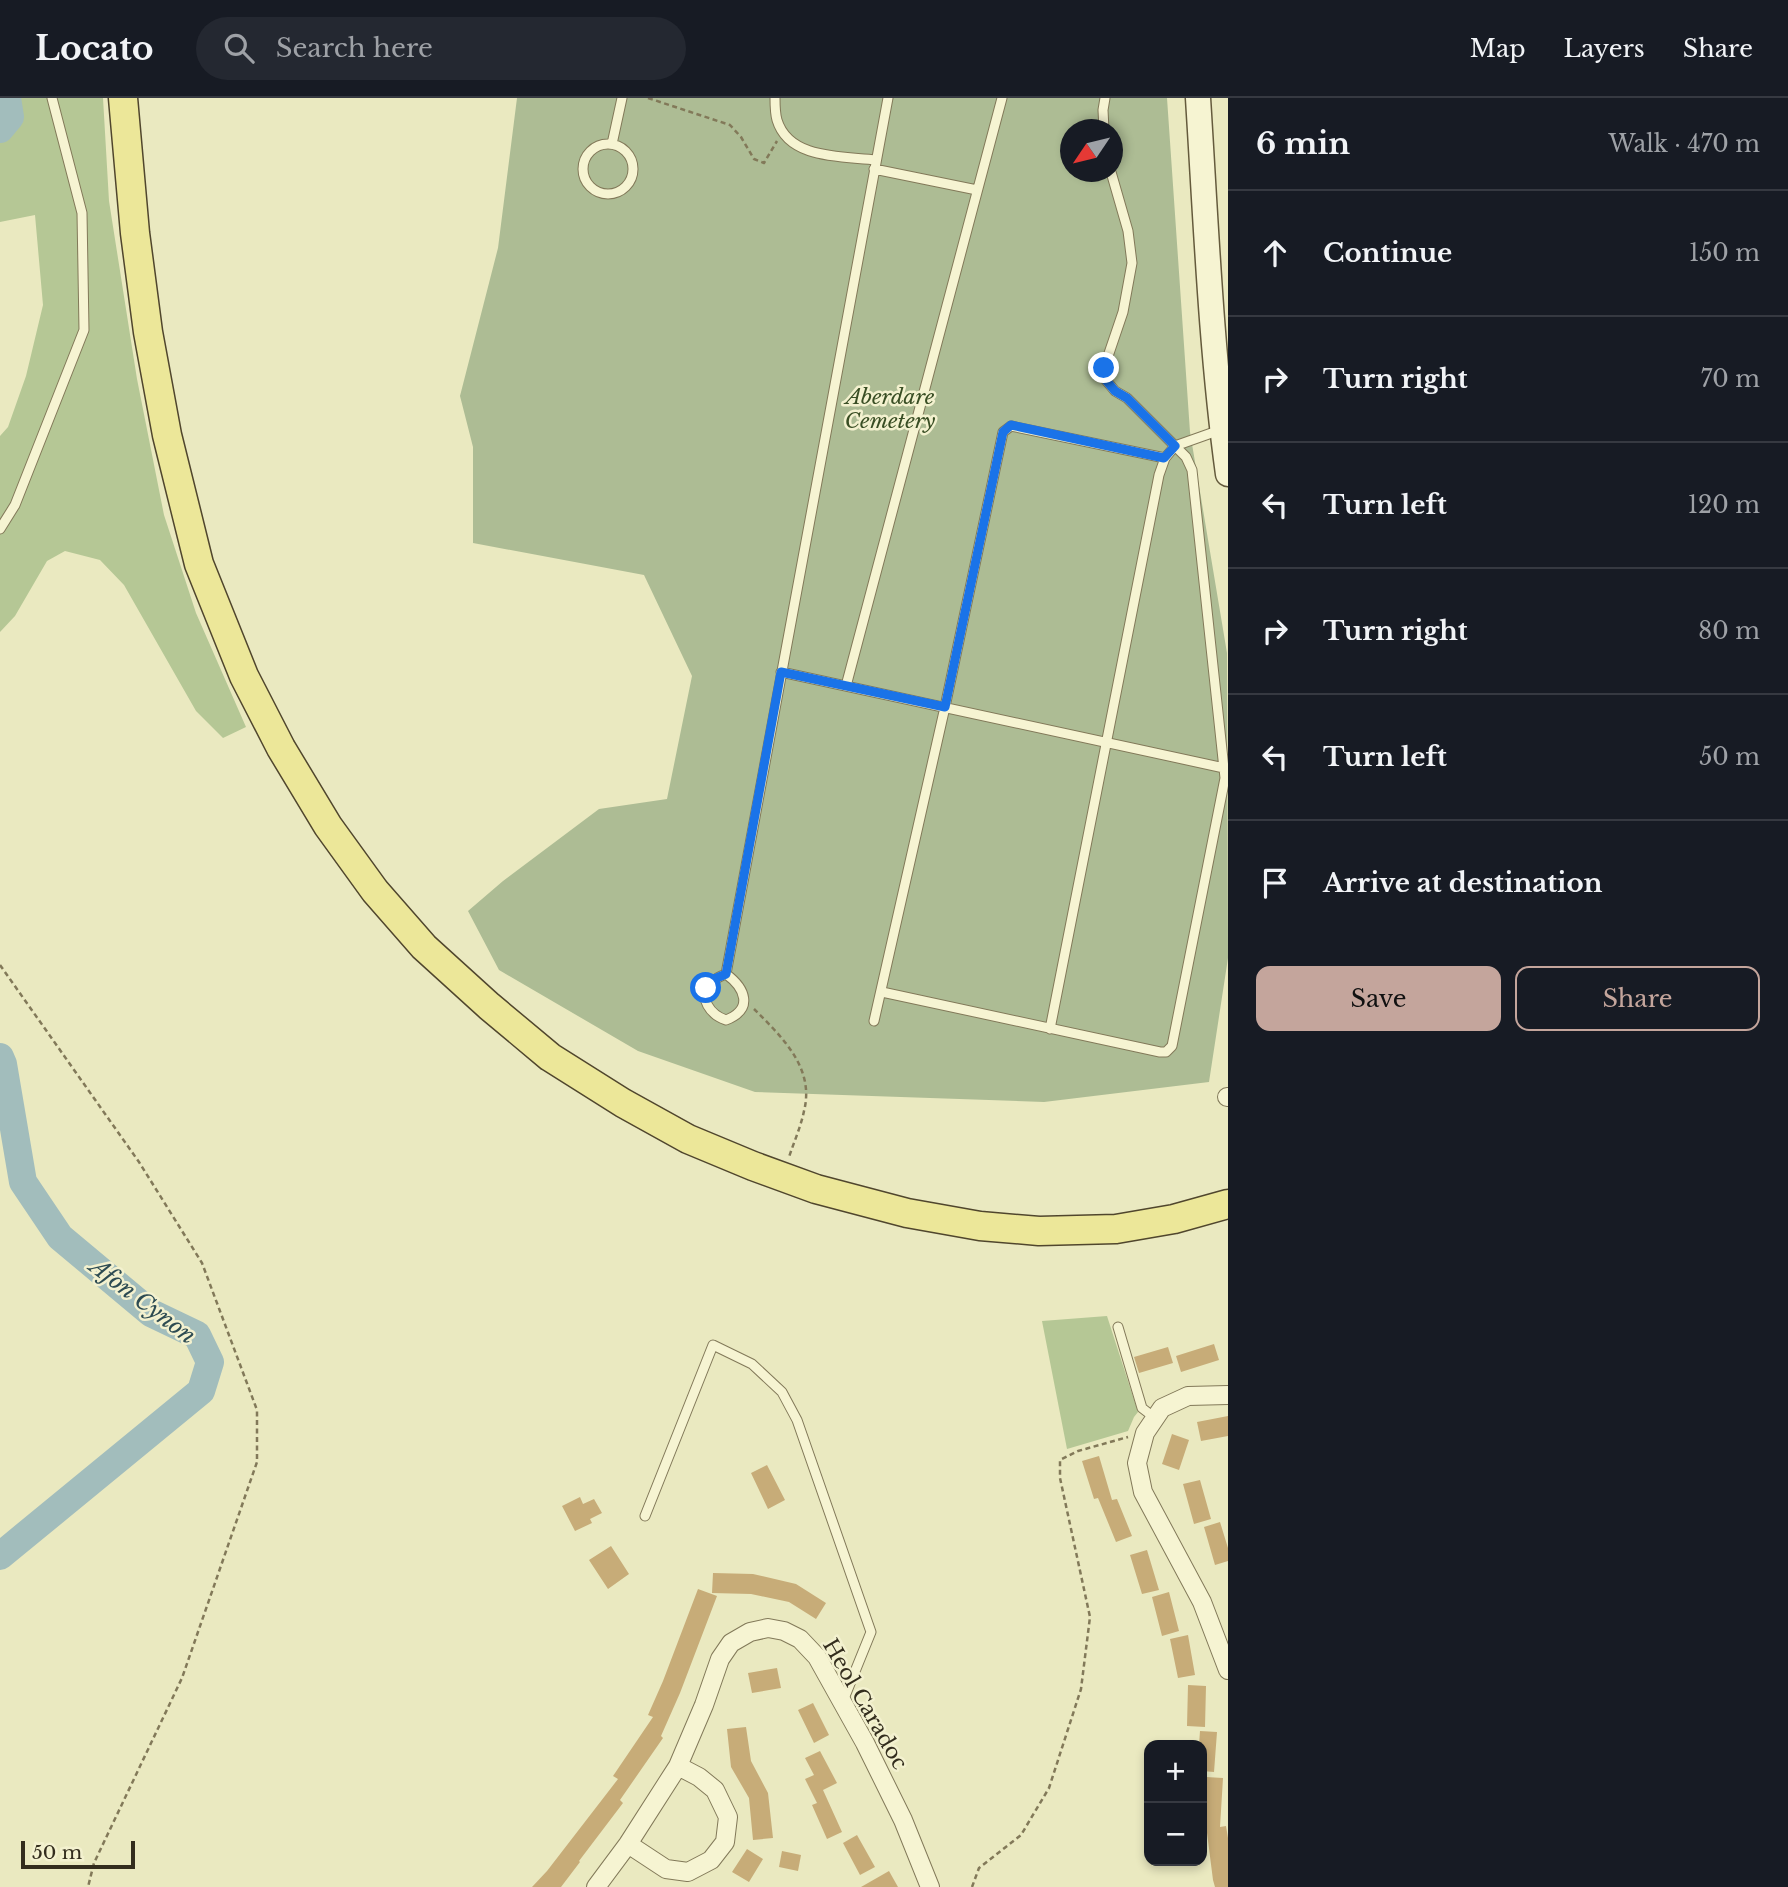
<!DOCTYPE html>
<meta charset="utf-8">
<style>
body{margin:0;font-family:"Libre Baskerville",serif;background:#242831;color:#f1f3f6}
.controls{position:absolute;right:21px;bottom:21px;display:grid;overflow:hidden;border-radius:14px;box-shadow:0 4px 10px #0003}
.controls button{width:63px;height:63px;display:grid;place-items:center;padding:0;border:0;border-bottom:2px solid #363941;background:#171b24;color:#f1f3f6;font:35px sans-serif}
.compass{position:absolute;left:1060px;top:21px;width:63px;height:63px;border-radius:50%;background:#171b24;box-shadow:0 4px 10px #0003;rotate:235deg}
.scale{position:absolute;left:21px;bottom:18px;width:114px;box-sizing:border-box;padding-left:7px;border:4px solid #332d1d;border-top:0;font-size:19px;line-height:24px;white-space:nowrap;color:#332d1d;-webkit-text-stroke:5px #f3f1cf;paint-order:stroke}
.stop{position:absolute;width:21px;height:21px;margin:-16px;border:5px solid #1a73e8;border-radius:50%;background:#fff}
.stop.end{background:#1a73e8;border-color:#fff;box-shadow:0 2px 7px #0008}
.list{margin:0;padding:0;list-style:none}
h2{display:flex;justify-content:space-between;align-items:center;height:91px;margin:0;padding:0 28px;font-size:30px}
h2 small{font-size:23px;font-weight:400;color:#9ea1a6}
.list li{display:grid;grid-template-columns:46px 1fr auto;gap:21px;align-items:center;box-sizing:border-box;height:126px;padding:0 28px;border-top:2px solid #363941}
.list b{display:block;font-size:26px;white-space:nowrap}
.list em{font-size:23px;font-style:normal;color:#9ea1a6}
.actions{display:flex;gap:14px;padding:21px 28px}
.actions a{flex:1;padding:16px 0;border:2px solid #c4a59c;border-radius:14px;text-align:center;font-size:24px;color:#c4a59c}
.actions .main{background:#c4a59c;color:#111}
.icon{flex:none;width:38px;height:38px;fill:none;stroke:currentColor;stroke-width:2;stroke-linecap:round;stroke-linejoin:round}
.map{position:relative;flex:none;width:1228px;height:1789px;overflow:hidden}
header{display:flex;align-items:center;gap:42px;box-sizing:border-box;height:98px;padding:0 35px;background:#171b24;border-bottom:2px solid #363941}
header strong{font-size:33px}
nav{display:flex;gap:38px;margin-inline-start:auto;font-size:24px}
.search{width:490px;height:63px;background:#242831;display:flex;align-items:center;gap:18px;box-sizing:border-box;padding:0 24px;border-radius:38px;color:#9ea1a6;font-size:26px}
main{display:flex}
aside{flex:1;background:#171b24}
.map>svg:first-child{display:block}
.green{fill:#b5c795}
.cemetery{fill:#adbc94;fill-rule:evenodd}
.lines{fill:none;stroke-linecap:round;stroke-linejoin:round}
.river{stroke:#a2bdbc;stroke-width:28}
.building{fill:#c7ac78}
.service-casing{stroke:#827959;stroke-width:11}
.minor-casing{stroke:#827959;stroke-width:20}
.secondary-casing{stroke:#645a3c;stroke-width:27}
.primary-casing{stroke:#50462d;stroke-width:31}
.path{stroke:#827959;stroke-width:2.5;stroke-dasharray:5 3.5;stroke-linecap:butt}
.service{stroke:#f6f4d2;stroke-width:9}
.minor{stroke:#f6f4d2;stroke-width:18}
.secondary{stroke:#f6f4d2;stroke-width:24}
.primary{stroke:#ece799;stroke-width:28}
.route{stroke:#1a73e8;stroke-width:9}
.labels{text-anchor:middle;stroke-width:5;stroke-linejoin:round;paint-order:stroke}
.park-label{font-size:21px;font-style:italic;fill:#394e24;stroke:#f3f1cf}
.street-label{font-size:21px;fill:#332d1d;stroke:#f3f1cf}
.water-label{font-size:23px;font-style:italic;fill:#2d4b52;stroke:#f3f1cf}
</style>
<header>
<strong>Locato</strong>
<div class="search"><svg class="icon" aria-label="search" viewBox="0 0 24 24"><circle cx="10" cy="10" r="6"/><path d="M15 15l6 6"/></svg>Search here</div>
<nav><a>Map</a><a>Layers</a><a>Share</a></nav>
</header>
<main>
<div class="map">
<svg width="1228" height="1789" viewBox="0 0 1228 1789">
<rect width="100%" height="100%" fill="#eae9c0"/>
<path class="green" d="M 0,0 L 103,0 L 109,103 L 137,281 L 164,417 L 196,515 L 246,629 L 223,640 L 196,613 L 124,487 L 100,462 L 65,453 L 47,463 L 15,518 L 0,534 L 0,338 L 8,329 L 26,278 L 43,207 L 35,117 L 0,124 Z
M 1107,1218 L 1138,1314 L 1134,1319 L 1128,1333 L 1067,1351 L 1042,1223 Z"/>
<path class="cemetery" d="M 517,0 L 1167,0 L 1190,334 L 1227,555 L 1228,860 L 1209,984 L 1044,1004 L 755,994 L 638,953 L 499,872 L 468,813 L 503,783 L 599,711 L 667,701 L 692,578 L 644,477 L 473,445 L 473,349 L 460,298 L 498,150 ZM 1070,32 L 1112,32 L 1112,74 L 1070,74 Z"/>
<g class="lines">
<path class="river" d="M 0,31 L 10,19 L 7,0
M 0,959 L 3,966 L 23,1084 L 60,1139 L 151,1215 L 197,1237 L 210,1264 L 201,1293 L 0,1458"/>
</g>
<path class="building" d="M 1214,1246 L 1219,1262 L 1181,1274 L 1176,1258 Z
M 1168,1249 L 1173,1265 L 1139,1275 L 1134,1259 Z
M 1228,1318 L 1228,1338 L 1201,1343 L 1197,1324 Z
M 1172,1336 L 1189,1342 L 1179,1372 L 1162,1366 Z
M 1099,1358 L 1112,1402 L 1117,1401 L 1132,1438 L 1116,1444 L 1098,1400 L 1094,1401 L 1082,1363 Z
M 767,1367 L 785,1402 L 768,1411 L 751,1375 Z
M 1200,1382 L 1211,1421 L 1194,1426 L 1183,1386 Z
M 580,1399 L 583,1406 L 594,1401 L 602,1415 L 590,1421 L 592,1425 L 575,1433 L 562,1408 Z
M 1220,1424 L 1228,1450 L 1228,1463 L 1215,1467 L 1204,1429 Z
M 611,1448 L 629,1476 L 608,1491 L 589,1462 Z
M 1147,1452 L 1159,1492 L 1142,1496 L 1130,1457 Z
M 713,1475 L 753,1476 L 796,1486 L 826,1505 L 816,1521 L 789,1504 L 751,1496 L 712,1495 Z
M 698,1491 L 717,1498 L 680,1595 L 661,1638 L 663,1640 L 620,1702 L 623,1705 L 579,1763 L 580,1764 L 561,1789 L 532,1789 L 547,1773 L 618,1681 L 613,1678 L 653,1619 L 648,1617 L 663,1583 Z
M 1169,1494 L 1179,1533 L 1162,1538 L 1152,1499 Z
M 1188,1537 L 1195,1577 L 1178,1580 L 1170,1541 Z
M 777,1570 L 781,1590 L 752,1595 L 748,1575 Z
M 1188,1587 L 1206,1588 L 1205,1629 L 1187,1628 Z
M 813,1605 L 829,1637 L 814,1645 L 798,1612 Z
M 746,1629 L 751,1663 L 768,1695 L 773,1740 L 753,1742 L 749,1700 L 731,1669 L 727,1631 Z
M 1200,1633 L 1217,1634 L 1214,1674 L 1202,1673 L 1202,1647 L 1199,1647 Z
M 820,1653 L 837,1685 L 823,1692 L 842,1734 L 827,1741 L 812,1707 L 817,1705 L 805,1681 L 814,1677 L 805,1660 Z
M 1206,1679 L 1223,1680 L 1220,1729 L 1226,1728 L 1228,1740 L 1228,1789 L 1215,1789 L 1213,1782 L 1205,1719 L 1203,1719 Z
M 857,1737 L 875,1769 L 860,1777 L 843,1745 Z
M 747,1751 L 763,1761 L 749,1784 L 732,1774 Z
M 782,1753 L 801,1757 L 798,1773 L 779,1769 Z
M 889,1773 L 898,1789 L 861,1789 Z"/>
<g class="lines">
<g class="service-casing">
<path id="service" d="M 775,0 C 775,7 775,15 777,22 C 789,62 843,58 876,62
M 1104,32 L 1103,12 L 1105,0
M583 71a25 25 0 1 1 50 0a25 25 0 1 1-50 0Z
M 612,46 L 622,0
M 874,71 L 977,92
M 0,431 L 15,407 L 84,232 L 82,115 L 52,0
M 781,574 L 1224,670
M 846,588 L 1002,0
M 726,876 L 888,0
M 726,876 C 745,890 754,911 726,922 C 711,917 697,900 711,885 C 715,881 720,878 726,876 Z
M 882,894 L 1160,954 L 1166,954 L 1172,948 L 1225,680 L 1192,372 L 1186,359 L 1127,300 L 1115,293 L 1105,281 L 1104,270 L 1123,214 L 1132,165 L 1128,133 L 1111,74
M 874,923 L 945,609 L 1003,334 L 1011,328 L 1165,360
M 1050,931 L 1159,377 L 1165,360 L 1175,348 L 1220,332
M 1118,1229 L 1142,1310 L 1155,1320
M 645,1418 L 713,1247 L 752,1266 L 782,1294 L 797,1322 L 871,1534 L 843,1603"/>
</g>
<g class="minor-casing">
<path id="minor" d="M 1227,999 L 1228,999
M 1228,1297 L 1188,1298 L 1162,1310 L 1145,1335 L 1137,1365 L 1143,1394 L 1202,1504 L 1228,1572
M 628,1746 L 666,1771 L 688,1774 L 711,1762 L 725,1744 L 728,1719 L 715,1692 L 699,1679 L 678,1668
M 596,1789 L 628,1746 L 678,1668 L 704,1607 L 720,1561 L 731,1545 L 750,1534 L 768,1530 L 784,1533 L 800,1541 L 817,1559 L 865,1645 L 903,1722 L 930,1789"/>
</g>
<g class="secondary-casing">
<path id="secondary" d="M 1198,0 C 1206,126 1211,252 1228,376"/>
</g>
<g class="primary-casing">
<path id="primary" d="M 123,0 L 135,135 L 148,234 L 167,337 L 199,466 L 244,578 L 281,650 L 328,728 L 375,793 L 424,849 L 489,908 L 550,959 L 623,1005 L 688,1041 L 753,1068 L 816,1091 L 907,1115 L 980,1128 L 1039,1133 L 1116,1131 L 1174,1121 L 1228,1106"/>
</g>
<path class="path" d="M 648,0 L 730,27 L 741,39 L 754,61 L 764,65 L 777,43
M 0,867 L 139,1064 L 202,1165 L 257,1312 L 257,1364 L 182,1580 L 94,1765 L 88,1789
M 754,911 C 782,939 815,970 804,1013 C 801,1028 794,1044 789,1059
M 972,1789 L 979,1770 L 1021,1737 L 1049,1690 L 1081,1591 L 1090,1519 L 1060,1380 L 1060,1362 L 1078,1353 L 1128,1339"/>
<use href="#service" class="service"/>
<use href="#minor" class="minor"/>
<use href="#secondary" class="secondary"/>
<use href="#primary" class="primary"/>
</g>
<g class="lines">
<path class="route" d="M 706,890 L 712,882 L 726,876 L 781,574 L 945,609 L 1003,334 L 1011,327 L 1164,360 L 1175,348 L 1127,300 L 1115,293 L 1105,281 L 1104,270"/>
</g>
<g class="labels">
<g class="park-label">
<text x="890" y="306">Aberdare<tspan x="890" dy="24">Cemetery</tspan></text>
</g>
<g class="street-label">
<text transform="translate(865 1606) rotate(60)" y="7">Heol Caradoc</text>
</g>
<g class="water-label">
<text transform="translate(143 1203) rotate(37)" y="8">Afon Cynon</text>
</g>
</g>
</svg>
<div class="controls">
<button>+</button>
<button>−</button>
</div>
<svg class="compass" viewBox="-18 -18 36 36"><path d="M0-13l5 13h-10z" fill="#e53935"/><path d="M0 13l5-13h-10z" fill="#9ea1a6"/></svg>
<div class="scale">50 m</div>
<div class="stop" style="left:706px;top:890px"></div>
<div class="stop end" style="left:1104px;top:270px"></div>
</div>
<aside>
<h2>6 min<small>Walk · 470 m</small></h2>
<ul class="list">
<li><svg class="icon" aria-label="ahead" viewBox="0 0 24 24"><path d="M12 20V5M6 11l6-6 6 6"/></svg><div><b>Continue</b></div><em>150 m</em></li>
<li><svg class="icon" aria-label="right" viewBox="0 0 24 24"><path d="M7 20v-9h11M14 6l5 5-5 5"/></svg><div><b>Turn right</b></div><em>70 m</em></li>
<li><svg class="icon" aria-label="left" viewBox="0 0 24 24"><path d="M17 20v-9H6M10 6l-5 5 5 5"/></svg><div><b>Turn left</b></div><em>120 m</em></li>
<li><svg class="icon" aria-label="right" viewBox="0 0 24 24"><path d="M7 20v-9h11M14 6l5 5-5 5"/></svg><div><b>Turn right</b></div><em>80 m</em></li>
<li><svg class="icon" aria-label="left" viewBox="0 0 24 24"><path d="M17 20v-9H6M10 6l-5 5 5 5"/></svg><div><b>Turn left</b></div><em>50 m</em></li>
<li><svg class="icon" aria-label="arrive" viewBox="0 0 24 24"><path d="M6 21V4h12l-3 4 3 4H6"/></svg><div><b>Arrive at destination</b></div></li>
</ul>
<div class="actions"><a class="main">Save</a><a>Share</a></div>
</aside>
</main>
